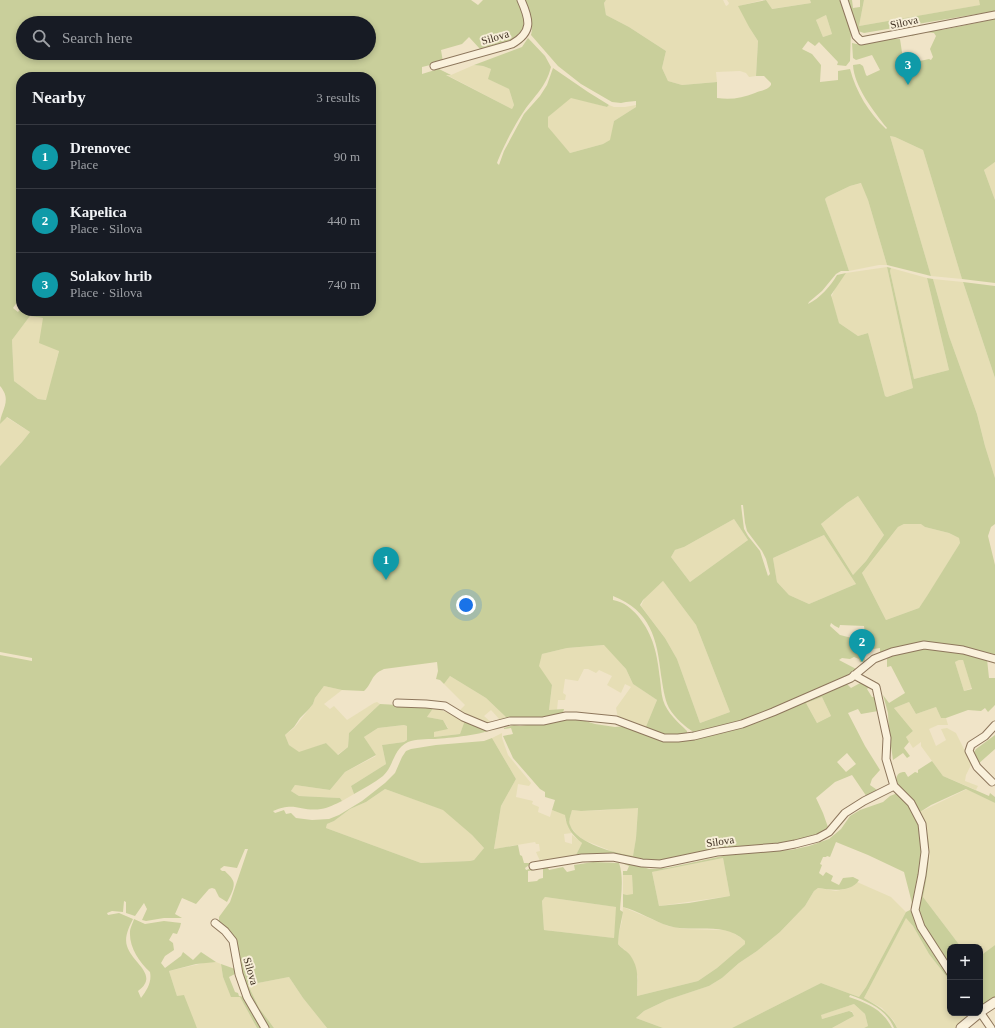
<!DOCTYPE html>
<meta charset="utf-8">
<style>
body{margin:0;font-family:"Times New Roman",serif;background:#242831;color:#f1f3f6}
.controls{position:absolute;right:12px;bottom:12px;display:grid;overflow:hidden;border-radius:8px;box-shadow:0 2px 6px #0003}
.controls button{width:36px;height:36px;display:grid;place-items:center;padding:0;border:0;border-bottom:1px solid #363941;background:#171b24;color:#f1f3f6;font:20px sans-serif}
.you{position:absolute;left:466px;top:605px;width:14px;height:14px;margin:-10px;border:3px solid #fff;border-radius:50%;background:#1a73e8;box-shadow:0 0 0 6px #1a73e833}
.badge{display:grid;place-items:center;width:26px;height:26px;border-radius:50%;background:#cc999b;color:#fff;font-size:13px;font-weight:700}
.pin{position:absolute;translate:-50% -33px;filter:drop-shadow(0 1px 2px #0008)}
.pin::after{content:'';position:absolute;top:21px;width:14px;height:12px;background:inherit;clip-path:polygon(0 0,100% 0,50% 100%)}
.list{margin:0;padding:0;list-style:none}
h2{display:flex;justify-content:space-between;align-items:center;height:52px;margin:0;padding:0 16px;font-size:17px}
h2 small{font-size:13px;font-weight:400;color:#9ea1a6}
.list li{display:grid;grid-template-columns:26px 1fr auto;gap:12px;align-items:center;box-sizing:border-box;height:64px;padding:0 16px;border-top:1px solid #363941}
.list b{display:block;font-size:15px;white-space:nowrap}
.list p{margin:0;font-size:13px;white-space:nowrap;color:#9ea1a6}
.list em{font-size:13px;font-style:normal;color:#9ea1a6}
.icon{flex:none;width:22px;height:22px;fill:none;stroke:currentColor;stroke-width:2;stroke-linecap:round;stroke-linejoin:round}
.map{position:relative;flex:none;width:995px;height:1028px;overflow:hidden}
.search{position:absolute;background:#171b24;box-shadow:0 2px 6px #0003;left:16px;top:16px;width:360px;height:44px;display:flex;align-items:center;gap:10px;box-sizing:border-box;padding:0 14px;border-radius:22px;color:#9ea1a6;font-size:15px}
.panel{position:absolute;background:#171b24;box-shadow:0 2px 6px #0003;left:16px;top:72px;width:360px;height:244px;border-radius:16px}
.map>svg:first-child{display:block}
.farmland{fill:#e6deb5}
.green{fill:#c9cf9b;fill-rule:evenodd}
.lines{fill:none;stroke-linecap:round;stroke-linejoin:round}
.minor-casing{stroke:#8d765c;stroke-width:9}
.tertiary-casing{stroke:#8d765c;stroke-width:11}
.minor{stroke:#faf1dc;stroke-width:7}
.tertiary{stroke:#faf1dc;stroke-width:9}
.labels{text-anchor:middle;stroke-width:4;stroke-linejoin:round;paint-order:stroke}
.street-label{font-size:11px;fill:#3d2e20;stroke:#f7eed8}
</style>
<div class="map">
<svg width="995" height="1028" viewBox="0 0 995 1028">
<rect width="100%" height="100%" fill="#f0e4c8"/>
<path class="farmland" d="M 606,0 L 723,0 L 726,6 L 728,5 L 729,3 L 727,0 L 763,0 L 739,6 L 749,27 L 758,41 L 756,76 L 749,77 L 746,73 L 740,71 L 716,72 L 717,82 L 682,85 L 668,81 L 662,68 L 666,51 L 629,27 L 606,15 L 604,3 Z
M 766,0 L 810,0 L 811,3 L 771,9 Z
M 864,0 L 979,0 L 981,5 L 859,26 Z
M 826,15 L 832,34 L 823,37 L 816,20 Z
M 474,65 L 483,66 L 491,69 L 489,79 L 509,89 L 514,105 L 512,109 L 445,74 L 451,75 Z
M 571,97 L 607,107 L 609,105 L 614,107 L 625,107 L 636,105 L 636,107 L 614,121 L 611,140 L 603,144 L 570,153 L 547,127 L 548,117 Z
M 890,136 L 895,137 L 923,150 L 962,279 L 931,276 Z
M 995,162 L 995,200 L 984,170 Z
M 862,183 L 868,200 L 887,265 L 879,265 L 849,271 L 825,199 L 827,197 L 850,186 Z
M 887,267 L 913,388 L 887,397 L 885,396 L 868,333 L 858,336 L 839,323 L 831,298 L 836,286 L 846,273 Z
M 891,268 L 927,278 L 949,370 L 914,379 L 890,271 Z
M 933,279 L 963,282 L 995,378 L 995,478 L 985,446 L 977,414 L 949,336 Z
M 30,316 L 43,318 L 59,350 L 47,400 L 38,399 L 14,381 L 12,340 Z
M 6,417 L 30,432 L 22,442 L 0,466 L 0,424 Z
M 858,496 L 884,535 L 866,561 L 853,575 L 821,524 L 847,503 Z
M 734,519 L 748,540 L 690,582 L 671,557 L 675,550 L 684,547 Z
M 904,524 L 922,524 L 925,527 L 949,533 L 959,538 L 960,543 L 927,597 L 919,608 L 886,620 L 862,573 L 898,527 Z
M 824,535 L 856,584 L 809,604 L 789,595 L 777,582 L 773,558 Z
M 663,581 L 696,625 L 730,712 L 700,723 L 677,659 L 665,638 L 641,606 L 645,597 Z
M 605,645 L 626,669 L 633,684 L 657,700 L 645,729 L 618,718 L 616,708 L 631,687 L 625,684 L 621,693 L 607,685 L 612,676 L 599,670 L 596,673 L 588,669 L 584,669 L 578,681 L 565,679 L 563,693 L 566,695 L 565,700 L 558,700 L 557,710 L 549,710 L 552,685 L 538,666 L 542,654 L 567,648 Z
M 959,660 L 963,660 L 972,688 L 964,691 L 955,662 Z
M 450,676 L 486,698 L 508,719 L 501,721 L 491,710 L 484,716 L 493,724 L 489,725 L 458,712 L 465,705 L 444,684 Z
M 324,686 L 342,690 L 324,704 L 330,709 L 334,706 L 347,720 L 374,703 L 377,702 L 380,704 L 349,733 L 348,747 L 337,755 L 326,743 L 299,753 L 289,745 L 285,735 L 294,728 L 313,704 L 315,698 Z
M 822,697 L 831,716 L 817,723 L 806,703 Z
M 909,702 L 916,714 L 936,707 L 941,718 L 946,718 L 948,725 L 938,725 L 929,729 L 936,746 L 946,740 L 941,729 L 947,728 L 956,733 L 964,749 L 967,750 L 972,763 L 966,775 L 965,781 L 978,786 L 976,790 L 943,776 L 921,746 L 921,742 L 913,748 L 906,737 L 913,731 L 894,708 Z
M 434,707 L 465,720 L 460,734 L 434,737 L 434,732 L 448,728 L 443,720 L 427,717 Z
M 404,725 L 407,726 L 407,740 L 404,742 L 382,745 L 386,764 L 351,786 L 354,794 L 342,801 L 340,798 L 299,796 L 291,791 L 295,785 L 330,790 L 345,772 L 376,756 L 364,737 L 378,728 Z
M 502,733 L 502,738 L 508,755 L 531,783 L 529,786 L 518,784 L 516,797 L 533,801 L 532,804 L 539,807 L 538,812 L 550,817 L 552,810 L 566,815 L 565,819 L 572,833 L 564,834 L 565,842 L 572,844 L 572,835 L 582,843 L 575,857 L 540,861 L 536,852 L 540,851 L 539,844 L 536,844 L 535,842 L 494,849 L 501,806 L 516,779 L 492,738 Z
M 385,789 L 444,810 L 472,835 L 484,848 L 474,860 L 470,861 L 421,863 L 326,828 L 327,824 L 334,821 L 350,809 L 366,802 Z
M 967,789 L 995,803 L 995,945 L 980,956 L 980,947 L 961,947 L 923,897 L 930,860 L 927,829 L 920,812 Z
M 638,807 L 636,838 L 633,857 L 616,853 L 584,840 L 577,835 L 570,826 L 569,820 L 572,810 L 581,811 L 607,810 Z
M 723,858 L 730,896 L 659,906 L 652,872 Z
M 632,874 L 633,895 L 627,895 L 623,894 L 623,875 Z
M 857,882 L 891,897 L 906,912 L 866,987 L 859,997 L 821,983 L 732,1028 L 663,1028 L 636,1018 L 644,1011 L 667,1000 L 709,986 L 722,978 L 739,963 L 757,951 L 780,932 L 805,906 L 814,891 L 818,888 L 836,891 L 849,888 Z
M 545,897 L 617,907 L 614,938 L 544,930 L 542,901 Z
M 623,907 L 668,926 L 684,929 L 724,930 L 730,931 L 743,939 L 745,941 L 745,944 L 717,968 L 698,981 L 637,996 L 638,977 L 629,954 L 618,944 L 619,932 L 622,921 Z
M 906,917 L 913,926 L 929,954 L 950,981 L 950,1013 L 974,1013 L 955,1028 L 897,1028 L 894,1021 L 882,1008 L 864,998 Z
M 208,962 L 216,962 L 221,964 L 223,977 L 230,994 L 234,997 L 240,997 L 257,1028 L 197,1028 L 192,1018 L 177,996 L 169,971 Z
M 289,977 L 303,998 L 327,1028 L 274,1028 L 269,1022 L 259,1008 L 247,985 Z
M 854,1004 L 865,1014 L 868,1026 L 864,1028 L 832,1028 L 854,1016 L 852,1011 L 849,1011 L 822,1019 L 820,1015 Z"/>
<path class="green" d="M 0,0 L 471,0 L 478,5 L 483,0 L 520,0 L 527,26 L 519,39 L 480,49 L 469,37 L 462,44 L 441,50 L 443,62 L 422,67 L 422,74 L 435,70 L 437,68 L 451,75 L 446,75 L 512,109 L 514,105 L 509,89 L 488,79 L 491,69 L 483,66 L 474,65 L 522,47 L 528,38 L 545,56 L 551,67 C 546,87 535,95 524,111 C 515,124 502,149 497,163 L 499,165 L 504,151 L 524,114 L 540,96 L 547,85 L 553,68 L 588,92 L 609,105 L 607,107 L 571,98 L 548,117 L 548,127 L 570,153 L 603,144 L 610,140 L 614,121 L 636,107 L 636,101 L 626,102 L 621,103 L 612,102 L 581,84 L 558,66 L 531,35 C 535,19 526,14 525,0 L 606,0 L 604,3 L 606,15 L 629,27 L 666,51 L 662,68 L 668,81 L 682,85 L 717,82 L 717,98 C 731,100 742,98 755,93 C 761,90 767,91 771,85 L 771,83 L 764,76 L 756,76 L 758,41 L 749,27 L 738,6 L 766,0 L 772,9 L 811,3 L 810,0 L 843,0 L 851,31 L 850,61 L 846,66 L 837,65 L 838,62 L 819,42 L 815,46 L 808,41 L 802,49 L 812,54 L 821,65 L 820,82 L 838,80 L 838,71 L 850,69 C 856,92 869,113 886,129 L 887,128 C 874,112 854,86 853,65 L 860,64 L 863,66 L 866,75 L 867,76 L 880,70 L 872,55 L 856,60 L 853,58 L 852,43 L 861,45 L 897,36 L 902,38 L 893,38 L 893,39 L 900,39 L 903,59 L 910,58 L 910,60 L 915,62 L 929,59 L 931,60 L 933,57 L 930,49 L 936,36 L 934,33 L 925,32 L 912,36 L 910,34 L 926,29 L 942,30 L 995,19 L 995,162 L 984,170 L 995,200 L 995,283 L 962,279 L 923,150 L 895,137 L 890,136 L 931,276 L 887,265 L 868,200 L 861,183 L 850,186 L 827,197 L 825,199 L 849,271 L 841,271 L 836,274 L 822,291 L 809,302 L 808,304 C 820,298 830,287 837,275 L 846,273 L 831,295 L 839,323 L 858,336 L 868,333 L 885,396 L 887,397 L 913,388 L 887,267 L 891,268 L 890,271 L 914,379 L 949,370 L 927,278 L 933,279 L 949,336 L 977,414 L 985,446 L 995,478 L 995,524 L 991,527 L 988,536 L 995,565 L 995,655 L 980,651 L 925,643 L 880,654 L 880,648 L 867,650 L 864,626 L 840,625 L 839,628 L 835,626 L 831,623 L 830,626 L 840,635 L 856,639 L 863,644 L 865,662 L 860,662 L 859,659 L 854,657 L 850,659 L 842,658 L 839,660 L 858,670 L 854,674 L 757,717 L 695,733 C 685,727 675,718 669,708 C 664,698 663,686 661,675 C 657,639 651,611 613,596 L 613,600 C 624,602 631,608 638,616 C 654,636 657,654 660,679 C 661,686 661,693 663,700 C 667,713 678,722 687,731 L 687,734 L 667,736 L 645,729 L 657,700 L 633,684 L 626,669 L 604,645 L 567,648 L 542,654 L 539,666 L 552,685 L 549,710 L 564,709 L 563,713 C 551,722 522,719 508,719 L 486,698 L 450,676 L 444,684 L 440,680 L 436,679 L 438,671 L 437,662 L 384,669 C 370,675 373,683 364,691 L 342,690 L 324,686 L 315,698 L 313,704 L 309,709 L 300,718 L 294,727 L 285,735 L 289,745 L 299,752 L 326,743 L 338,755 L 348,747 L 349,733 L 380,704 L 434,707 L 427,717 L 443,720 L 448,729 L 434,732 L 434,737 L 460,734 L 465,720 L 495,728 C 484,735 449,738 435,739 C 426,739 416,739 408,742 C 393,749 394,766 383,776 C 374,783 364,788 354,794 L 351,786 L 386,764 L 382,745 L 404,742 L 407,740 L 407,726 L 404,725 L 378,728 L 364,737 L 376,755 L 345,772 L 330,790 L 295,785 L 291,791 L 299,796 L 340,798 L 342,801 C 335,804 329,808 321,809 C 301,812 295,801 273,811 L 275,813 L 284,810 L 286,814 L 291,813 L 296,818 L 312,820 L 329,819 L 339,815 L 362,801 L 385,783 L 395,773 L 402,757 L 406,751 L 411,749 L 436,745 L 484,741 L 492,738 L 516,779 L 501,806 L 494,849 L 518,845 L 520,855 L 522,856 L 524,863 L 530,863 L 529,865 L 525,868 L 526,870 L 535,867 L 535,870 L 528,871 L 528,882 L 537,881 L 539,879 L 543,878 L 543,870 L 542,867 L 547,866 L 549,870 L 563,867 L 567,872 L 575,870 L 574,865 L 593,862 L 619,863 C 624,877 621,895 620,910 L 623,912 L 619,932 L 618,944 C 622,949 627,951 630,955 C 640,969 637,981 637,996 L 698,981 L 717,968 L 745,944 L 745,941 C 724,921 694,933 669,926 C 653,921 639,911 623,907 L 623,894 L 627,895 L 633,894 L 632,875 L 623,875 L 623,871 L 627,871 L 629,866 L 624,864 L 624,862 L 632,863 L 649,869 L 667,868 L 737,853 L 791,850 L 809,846 L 829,839 L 841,829 L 850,816 L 860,810 L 883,802 L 890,796 L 895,794 L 898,790 L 919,820 L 924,847 L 913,908 L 911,907 L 912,903 L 904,872 L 868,855 L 836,842 L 830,857 L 827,856 L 826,857 L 823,857 L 820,864 L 822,865 L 819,873 L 823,876 L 826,872 L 833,876 L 831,881 L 839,885 L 843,878 L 853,877 L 859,880 C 851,893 831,890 818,888 L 814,891 L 805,906 L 780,932 L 757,951 L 739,963 L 722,978 L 709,986 L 667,1000 L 644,1011 L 636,1018 L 663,1028 L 327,1028 L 303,998 L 289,977 L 248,985 L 259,1008 L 274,1028 L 266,1028 L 247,995 L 233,936 L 228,930 L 219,922 L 219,917 L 230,902 L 248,849 L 245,849 L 237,868 L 224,866 L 220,869 L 222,871 L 225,871 C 227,874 231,876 232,879 C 237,885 230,896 227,902 L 219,897 L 215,889 L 212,888 L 209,889 L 196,904 L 182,898 L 175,914 L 182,918 L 164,918 L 146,921 L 142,920 L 147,909 L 144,903 L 135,916 L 126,913 L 126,902 L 124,901 L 123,912 L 112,911 L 107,913 L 108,915 L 119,913 L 133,919 C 129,927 124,937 127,946 C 132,963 160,975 138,991 L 141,998 C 147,990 152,982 150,972 C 139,962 129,947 130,932 C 130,928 133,923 134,919 L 145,924 L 164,921 L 181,923 L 180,927 L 177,934 L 173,933 L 169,940 L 173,943 L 174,950 L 165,956 L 161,963 L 165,968 L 181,956 L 183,952 L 193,960 L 201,952 L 216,962 L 196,964 L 169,971 L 177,996 L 184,995 L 197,1028 L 0,1028 L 0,655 L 32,661 L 32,658 L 0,652 L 0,466 L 22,442 L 30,432 L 7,417 L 0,424 C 0,411 13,401 0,386 ZM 826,15 L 832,34 L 823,37 L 816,20 ZM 23,23 L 369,23 L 369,53 L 23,53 ZM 21,77 L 371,77 L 371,311 L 21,311 L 21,308 L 18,312 L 13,308 L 18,301 L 21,302 ZM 30,316 L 43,318 L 39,343 L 59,351 L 46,400 L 38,399 L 14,381 L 12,340 ZM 858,496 L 884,535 L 866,561 L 853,575 L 821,524 L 847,503 ZM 741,505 L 743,505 L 745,523 L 747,531 L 762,551 L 766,559 L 770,574 L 768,576 L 760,551 L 748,536 L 744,529 ZM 734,519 L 748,540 L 690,582 L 671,557 L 675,550 L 684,547 ZM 904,524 L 921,524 L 925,527 L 949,533 L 959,538 L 960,543 L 927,596 L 919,608 L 886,620 L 862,573 L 898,527 ZM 824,535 L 856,584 L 809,604 L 789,595 L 777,582 L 773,558 ZM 663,581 L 696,625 L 730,712 L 700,723 L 677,659 L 665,638 L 640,605 L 643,600 ZM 385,789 L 443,810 L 472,835 L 484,848 L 474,860 L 470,861 L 421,863 L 326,828 L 327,824 L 334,821 L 350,809 L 366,802 ZM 723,858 L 730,896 L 689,903 L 659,906 L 652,872 ZM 545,897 L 616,907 L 614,938 L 544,930 L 542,901 Z
M 846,0 L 852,0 L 853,8 L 860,7 L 860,0 L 864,0 L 859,26 L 980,5 L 979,0 L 995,0 L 995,11 L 864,33 L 858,31 Z
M 963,282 L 995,286 L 995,378 Z
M 918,647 L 978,655 L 987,659 L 989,678 L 995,678 L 995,705 L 988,712 L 985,708 L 981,711 L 968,710 L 946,718 L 941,718 L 936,707 L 916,714 L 909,702 L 894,708 L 913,731 L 906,737 L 909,742 L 904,748 L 910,756 L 907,758 L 903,753 L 893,760 L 889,732 L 888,713 L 883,695 L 889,703 L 905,693 L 891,666 L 887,667 L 887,659 L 889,654 ZM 959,660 L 963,660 L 972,689 L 964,691 L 955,662 Z
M 862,682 L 869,687 L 867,689 L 872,697 L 876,697 L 878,711 L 861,714 L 858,709 L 848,713 L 865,746 L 880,770 L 872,779 L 870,785 L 880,792 L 867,797 L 852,775 L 835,782 L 816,798 L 823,813 L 829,830 L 824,833 L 792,843 L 662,862 L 575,857 L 582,843 C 573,836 566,827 565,815 L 552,810 L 555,800 L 545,797 L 545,792 L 540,789 L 513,758 L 503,736 L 513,734 L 511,728 L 504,729 L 504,728 L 514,725 L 520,726 L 566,719 L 582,720 L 595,724 L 615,727 L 628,726 L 648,734 L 700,737 L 846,683 L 851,688 ZM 822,697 L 831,716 L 817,723 L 806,703 ZM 847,753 L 856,764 L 846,772 L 837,762 ZM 638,808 L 636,838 L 633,856 C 615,853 577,844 570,825 C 568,820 571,815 572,810 L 581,811 Z
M 995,735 L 995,749 L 977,765 L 973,754 L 976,749 Z
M 932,761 L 943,776 L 989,796 L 990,793 L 995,797 L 995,803 L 966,789 L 931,805 L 920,812 C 934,840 929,868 923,897 L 961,947 L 950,947 L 950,968 L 930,940 L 917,909 L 926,836 L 896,780 C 897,774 899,772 905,772 L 908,777 L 915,772 L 918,773 L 918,770 Z
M 910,910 L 950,974 L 950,981 L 929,954 L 913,926 L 906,918 L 864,998 C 878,1006 890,1013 897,1028 L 894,1028 C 886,1009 869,1002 850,995 L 849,997 C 869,1004 882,1009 892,1028 L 864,1028 L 868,1026 L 865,1014 L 854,1004 L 821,1015 L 822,1019 L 849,1011 L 852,1012 L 854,1016 L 832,1028 L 732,1028 L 821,983 L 859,997 L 866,987 L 906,912 Z
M 995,945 L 995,997 L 982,1007 L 980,1006 L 980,956 Z
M 221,964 L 235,969 L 237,973 L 229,977 L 235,992 L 238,993 L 239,996 L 244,997 L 263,1028 L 257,1028 L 240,997 L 231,997 L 223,977 Z"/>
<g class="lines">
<g class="minor-casing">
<path id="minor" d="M 844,0 L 856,36 L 861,41 L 995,15
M 434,66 L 512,44 C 533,32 530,20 521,0
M 854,675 L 876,687 L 887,738 L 886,759 L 894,786 L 911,803 L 922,824 L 925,852 L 922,875 L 915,910 L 921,927 L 950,972
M 397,703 L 426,704 L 445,706 L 463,717 L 487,727 L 510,721 L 543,721 L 566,716 L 576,716 L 616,720 L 664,738 L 678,738 L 694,736 L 742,724 L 773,712 L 851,678 L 874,659 L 892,652 L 924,645 L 963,650 L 995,659
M 992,782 L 977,767 L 969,751 L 971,745 L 985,736 L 995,725
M 533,866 L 582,858 L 613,857 L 642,863 L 660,864 L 717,852 L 779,847 L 795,844 L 818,838 L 829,832 L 845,813 L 864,801 L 894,786
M 215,923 L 225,931 L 233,941 L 239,974 L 247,997 L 265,1028
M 980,1012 L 991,1028"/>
</g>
<g class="tertiary-casing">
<path id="tertiary" d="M 980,1012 L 995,1002
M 961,1028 L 979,1013"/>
</g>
<use href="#minor" class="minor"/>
<use href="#tertiary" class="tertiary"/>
</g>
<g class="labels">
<g class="street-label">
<text transform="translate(904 22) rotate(-12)" y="4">Silova</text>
<text transform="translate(495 37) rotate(-16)" y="4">Silova</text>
<text transform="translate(720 841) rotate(-8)" y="4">Silova</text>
<text transform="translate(251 971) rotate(74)" y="4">Silova</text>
</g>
</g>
</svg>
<div class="controls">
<button>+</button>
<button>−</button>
</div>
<div class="you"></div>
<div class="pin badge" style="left:386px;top:580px;background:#0f9aa8">1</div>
<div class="pin badge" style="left:862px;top:662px;background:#0f9aa8">2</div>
<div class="pin badge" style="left:908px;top:85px;background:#0f9aa8">3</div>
<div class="search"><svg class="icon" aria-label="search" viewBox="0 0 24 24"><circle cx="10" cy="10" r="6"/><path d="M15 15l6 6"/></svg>Search here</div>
<section class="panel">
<h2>Nearby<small>3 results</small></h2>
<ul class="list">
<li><span class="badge" style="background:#0f9aa8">1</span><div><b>Drenovec</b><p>Place</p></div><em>90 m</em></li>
<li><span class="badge" style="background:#0f9aa8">2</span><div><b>Kapelica</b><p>Place · Silova</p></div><em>440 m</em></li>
<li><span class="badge" style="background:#0f9aa8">3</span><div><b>Solakov hrib</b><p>Place · Silova</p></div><em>740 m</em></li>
</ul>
</section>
</div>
